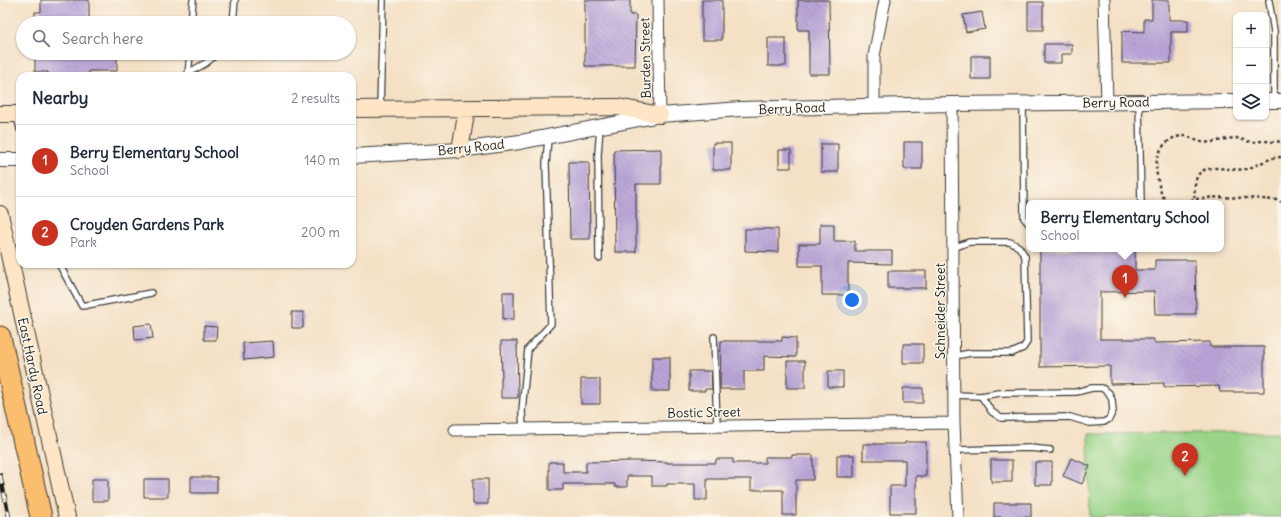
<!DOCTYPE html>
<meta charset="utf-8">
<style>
body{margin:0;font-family:Delius,sans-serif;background:#f2f2f3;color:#1f2937}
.controls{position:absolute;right:12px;top:12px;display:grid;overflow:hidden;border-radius:8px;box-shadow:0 1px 3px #0004}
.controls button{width:36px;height:36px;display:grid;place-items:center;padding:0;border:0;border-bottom:1px solid #e0e1e3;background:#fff;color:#1f2937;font:20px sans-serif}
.you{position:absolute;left:852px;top:300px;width:14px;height:14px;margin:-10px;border:3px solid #fff;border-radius:50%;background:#1a73e8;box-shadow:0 0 0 6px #1a73e833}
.badge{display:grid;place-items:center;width:26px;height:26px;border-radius:50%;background:#c8321e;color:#fff;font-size:13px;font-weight:700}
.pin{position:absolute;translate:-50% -33px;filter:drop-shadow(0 1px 2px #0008)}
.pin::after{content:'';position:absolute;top:21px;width:14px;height:12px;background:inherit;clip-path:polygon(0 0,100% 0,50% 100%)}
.popup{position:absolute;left:1026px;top:200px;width:198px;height:52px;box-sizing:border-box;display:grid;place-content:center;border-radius:8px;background:#fff;filter:drop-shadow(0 1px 3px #0005);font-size:13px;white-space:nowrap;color:#747a83}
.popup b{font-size:15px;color:#1f2937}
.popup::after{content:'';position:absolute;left:50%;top:100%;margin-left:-8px;border:8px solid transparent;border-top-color:#fff}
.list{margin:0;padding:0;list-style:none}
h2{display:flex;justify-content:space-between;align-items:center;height:52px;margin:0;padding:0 16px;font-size:17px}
h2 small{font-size:13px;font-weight:400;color:#747a83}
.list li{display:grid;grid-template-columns:26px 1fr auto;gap:12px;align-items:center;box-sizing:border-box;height:72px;padding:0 16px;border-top:1px solid #e0e1e3}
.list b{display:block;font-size:15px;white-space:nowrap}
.list p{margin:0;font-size:13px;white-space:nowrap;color:#747a83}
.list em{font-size:13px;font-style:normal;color:#747a83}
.icon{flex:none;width:22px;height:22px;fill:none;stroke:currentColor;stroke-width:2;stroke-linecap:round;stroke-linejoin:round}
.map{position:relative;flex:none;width:1281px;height:517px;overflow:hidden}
.search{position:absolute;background:#fff;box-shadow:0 1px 3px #0004;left:16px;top:16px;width:340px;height:44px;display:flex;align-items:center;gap:10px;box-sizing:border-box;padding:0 14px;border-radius:22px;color:#747a83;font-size:15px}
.panel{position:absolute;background:#fff;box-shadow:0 1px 3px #0004;left:16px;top:72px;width:340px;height:196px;border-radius:12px}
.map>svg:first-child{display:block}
.green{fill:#99d487;stroke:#5a7852}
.building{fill:url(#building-back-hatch)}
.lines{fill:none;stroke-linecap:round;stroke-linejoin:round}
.service-casing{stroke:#3c3935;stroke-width:8}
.minor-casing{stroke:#3c3935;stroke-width:13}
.tertiary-casing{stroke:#3c3935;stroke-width:16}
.secondary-casing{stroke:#3c3935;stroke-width:18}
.motorway-casing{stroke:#3c3935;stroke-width:23}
.path{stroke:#3c3935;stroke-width:2.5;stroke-dasharray:3 3;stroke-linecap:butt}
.service{stroke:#fff;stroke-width:5.5}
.minor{stroke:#fff;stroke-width:11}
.tertiary{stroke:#fff;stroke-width:14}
.secondary{stroke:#fde5c5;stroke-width:16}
.motorway{stroke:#fbbd6e;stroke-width:21}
.rail-casing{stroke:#1c1c1c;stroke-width:4.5}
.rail{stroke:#fbf7ec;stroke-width:3;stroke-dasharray:9;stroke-linecap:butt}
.labels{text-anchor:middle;stroke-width:3;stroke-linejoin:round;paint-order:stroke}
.street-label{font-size:13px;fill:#1c1c1c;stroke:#fbf7ec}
</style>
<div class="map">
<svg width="1281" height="517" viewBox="0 0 1281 517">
<defs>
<pattern id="building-back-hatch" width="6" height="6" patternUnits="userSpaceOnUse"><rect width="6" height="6" fill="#b9a5d8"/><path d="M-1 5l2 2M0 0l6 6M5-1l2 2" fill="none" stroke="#9e8db9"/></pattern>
</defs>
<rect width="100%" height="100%" fill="#fbf7ec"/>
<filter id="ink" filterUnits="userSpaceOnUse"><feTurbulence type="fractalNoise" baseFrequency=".025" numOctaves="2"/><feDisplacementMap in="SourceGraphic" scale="8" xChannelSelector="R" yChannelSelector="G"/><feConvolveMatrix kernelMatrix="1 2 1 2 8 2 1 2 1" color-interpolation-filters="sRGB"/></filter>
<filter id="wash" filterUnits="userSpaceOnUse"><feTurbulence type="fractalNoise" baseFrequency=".012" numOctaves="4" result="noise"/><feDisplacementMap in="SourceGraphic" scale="16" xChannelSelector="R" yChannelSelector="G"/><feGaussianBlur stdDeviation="0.9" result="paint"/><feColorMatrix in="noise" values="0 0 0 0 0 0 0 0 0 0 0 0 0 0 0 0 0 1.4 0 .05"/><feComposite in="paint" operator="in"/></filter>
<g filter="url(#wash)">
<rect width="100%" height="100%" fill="#f4e0c4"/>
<path class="green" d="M 1281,432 L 1281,517 L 1090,517 L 1088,434 Z"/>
<g id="blocks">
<path class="building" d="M 41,0 L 89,0 L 89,23 L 35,23 L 35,12 L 41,12 Z
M 585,0 L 630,0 L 630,15 L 636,15 L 635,66 L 585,66 Z
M 702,0 L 722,0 L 722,40 L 702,40 Z
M 798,0 L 829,0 L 830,74 L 809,74 L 809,30 L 798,30 Z
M 1152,0 L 1169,0 L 1169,20 L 1188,20 L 1188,32 L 1171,32 L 1171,63 L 1122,63 L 1122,31 L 1144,32 L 1144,19 L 1152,19 Z
M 1028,2 L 1043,2 L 1043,30 L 1028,30 Z
M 982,12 L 985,29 L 966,32 L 963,15 Z
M 768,38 L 786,38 L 786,66 L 768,66 Z
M 1044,44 L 1072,44 L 1072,54 L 1061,54 L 1061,63 L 1044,63 Z
M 35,53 L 89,53 L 89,55 L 117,55 L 117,71 L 89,71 L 89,75 L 48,75 L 48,72 L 35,72 Z
M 971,56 L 990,56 L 990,79 L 971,79 Z
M 904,142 L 922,142 L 922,169 L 904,169 Z
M 713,143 L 731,143 L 731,170 L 713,170 Z
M 821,144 L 838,144 L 838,172 L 821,172 Z
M 661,149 L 661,184 L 636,184 L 636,252 L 615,252 L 614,150 Z
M 779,150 L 791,150 L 791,168 L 779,168 Z
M 569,162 L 589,162 L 590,239 L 570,239 Z
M 820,224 L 834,224 L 834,241 L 855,241 L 855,251 L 892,251 L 892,264 L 848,263 L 848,295 L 822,295 L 822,266 L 799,266 L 799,244 L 820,244 Z
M 745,229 L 778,229 L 778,252 L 745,251 Z
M 1135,249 L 1135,270 L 1155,270 L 1155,260 L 1195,260 L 1196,314 L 1155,314 L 1154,291 L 1100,292 L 1100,339 L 1154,339 L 1154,343 L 1210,342 L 1210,347 L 1264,347 L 1264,392 L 1220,392 L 1219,386 L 1164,387 L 1164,383 L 1110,384 L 1110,366 L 1040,367 L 1040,250 Z
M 888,271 L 926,271 L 926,288 L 888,288 Z
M 503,292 L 514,292 L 514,319 L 503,319 Z
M 292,312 L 303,312 L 303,328 L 292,328 Z
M 151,324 L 153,338 L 135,340 L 134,326 Z
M 204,326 L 217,327 L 216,340 L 204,340 Z
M 782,337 L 796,338 L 796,357 L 764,356 L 764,371 L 744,371 L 744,389 L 720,389 L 721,341 L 782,341 Z
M 273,341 L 274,357 L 244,360 L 243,343 Z
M 501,341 L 517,341 L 518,398 L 501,398 L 501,377 L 502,377 Z
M 903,344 L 923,344 L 923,363 L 903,363 Z
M 652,357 L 670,357 L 670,391 L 652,391 Z
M 787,361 L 805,361 L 805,388 L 787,388 Z
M 689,371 L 711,371 L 712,389 L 705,389 L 705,391 L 689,391 Z
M 828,371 L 843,371 L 843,387 L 828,387 Z
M 581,379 L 600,379 L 600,404 L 581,404 Z
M 903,388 L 923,388 L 923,403 L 903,403 Z
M 905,442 L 926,442 L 926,476 L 916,476 L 916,513 L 890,513 L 890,486 L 905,486 L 905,460 L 863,460 L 863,444 L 905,444 Z
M 792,455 L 813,455 L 813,480 L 796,480 L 796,515 L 783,515 L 783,490 L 751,490 L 751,479 L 707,479 L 707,500 L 695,500 L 695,484 L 667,484 L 667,486 L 652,486 L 652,476 L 627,476 L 627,487 L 615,487 L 615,484 L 563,484 L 563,490 L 549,490 L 549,462 L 563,462 L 563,472 L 586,472 L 586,462 L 635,461 L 667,462 L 667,463 L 716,463 L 716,459 L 733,459 L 733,463 L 765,463 L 765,457 L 792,457 Z
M 837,455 L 854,455 L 854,477 L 837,477 Z
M 1071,458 L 1090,466 L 1082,484 L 1063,476 Z
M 991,460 L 1012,460 L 1012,482 L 991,482 Z
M 1035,462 L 1052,462 L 1052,485 L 1035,485 Z
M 191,477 L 217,477 L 217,493 L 191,493 Z
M 92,479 L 108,479 L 108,501 L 92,501 Z
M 144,479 L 168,479 L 168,497 L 144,497 Z
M 473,479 L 488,479 L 488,504 L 473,504 Z
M 994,503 L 1031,503 L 1031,517 L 994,517 Z"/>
</g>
</g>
<g filter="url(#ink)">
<use href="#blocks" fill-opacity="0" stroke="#3c3935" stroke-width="1"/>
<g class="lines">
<g class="service-casing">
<path id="service" d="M 1269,1 L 1274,31 L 1274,100
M 191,23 L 193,0
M 233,23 L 235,0
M 188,73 L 206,63 L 218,53
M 188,76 L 190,53
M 1139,102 L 1141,203
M 1023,103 L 1024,218 L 1029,224
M 380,108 L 383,0
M 17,116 L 20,129
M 953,248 L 969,242 L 1010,242 L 1019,247 L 1025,256 L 1027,342 L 1023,348 L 1012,353 L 971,353 L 954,356
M 599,258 L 598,154 L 600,127
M 59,264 L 82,306 L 151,293
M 714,337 L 717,426
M 954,395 L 981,396 L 999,393 L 1076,392 L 1092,388 L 1102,388 L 1109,393 L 1112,400 L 1113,411 L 1109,419 L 1104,422 L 1090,423 L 1070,417 L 1001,418 L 992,412 L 981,396
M 523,429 L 522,411 L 528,349 L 551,324 L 546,164 L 548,137
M 955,450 L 1030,448 L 1050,450"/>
</g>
<g class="minor-casing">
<path id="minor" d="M 658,0 L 660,115
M 1104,0 L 1107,102
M 952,104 L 954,423 L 958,517
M 874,106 L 874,56 L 885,0
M 455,430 L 954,423"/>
</g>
<g class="tertiary-casing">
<path id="tertiary" d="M 1266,101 L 1281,101
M 352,156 L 460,150 L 520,142 L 660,115 L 741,109 L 952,104 L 1236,101
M 0,160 L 20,160"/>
</g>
<g class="secondary-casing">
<path id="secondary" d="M 352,109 L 618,107 L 660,115
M 0,114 L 20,114
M 460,150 L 467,108
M 0,214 L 67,517"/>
</g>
<g class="motorway-casing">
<path id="motorway" d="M 0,337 L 41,517"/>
</g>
<path class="path" d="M 1194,198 C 1195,192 1194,183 1197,177 C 1204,161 1232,172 1246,169 C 1258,166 1269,157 1281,157
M 1168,203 C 1160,196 1159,185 1157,175 C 1154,160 1160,143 1176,137 C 1178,137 1182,135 1185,136 C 1191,137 1196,141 1202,142 C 1213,144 1224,138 1236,138 C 1241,139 1246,141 1251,142 C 1255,142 1259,141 1263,141 C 1270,141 1274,143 1281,141
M 1185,203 C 1199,193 1258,199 1277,200 L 1281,202"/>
<use href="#service" class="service"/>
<use href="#minor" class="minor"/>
<use href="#tertiary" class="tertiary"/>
<use href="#secondary" class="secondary"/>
<use href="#motorway" class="motorway"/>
<g class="rail-casing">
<path id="rail" d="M 0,475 L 9,517"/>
</g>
<use href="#rail" class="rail"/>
</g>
</g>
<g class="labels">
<g class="street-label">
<text transform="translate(645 58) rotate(-91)" y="5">Burden Street</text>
<text transform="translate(1116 102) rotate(-1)" y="5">Berry Road</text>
<text transform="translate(792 108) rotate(-2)" y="5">Berry Road</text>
<text transform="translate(471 147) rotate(-6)" y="5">Berry Road</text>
<text transform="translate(940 311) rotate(-90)" y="5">Schneider Street</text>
<text transform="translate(33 366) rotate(78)" y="5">East Hardy Road</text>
<text transform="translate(704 412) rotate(-1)" y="5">Bostic Street</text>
</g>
</g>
</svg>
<div class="controls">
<button>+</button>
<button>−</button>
<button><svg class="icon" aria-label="layers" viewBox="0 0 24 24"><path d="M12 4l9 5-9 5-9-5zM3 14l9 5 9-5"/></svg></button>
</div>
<div class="you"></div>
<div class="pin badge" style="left:1125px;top:298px">1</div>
<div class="popup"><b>Berry Elementary School</b>School</div>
<div class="pin badge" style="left:1185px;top:476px">2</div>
<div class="search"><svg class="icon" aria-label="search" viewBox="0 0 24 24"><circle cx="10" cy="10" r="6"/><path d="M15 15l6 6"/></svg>Search here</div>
<section class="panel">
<h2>Nearby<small>2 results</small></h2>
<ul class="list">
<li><span class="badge">1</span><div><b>Berry Elementary School</b><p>School</p></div><em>140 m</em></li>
<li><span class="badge">2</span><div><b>Croyden Gardens Park</b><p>Park</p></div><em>200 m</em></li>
</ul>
</section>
</div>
